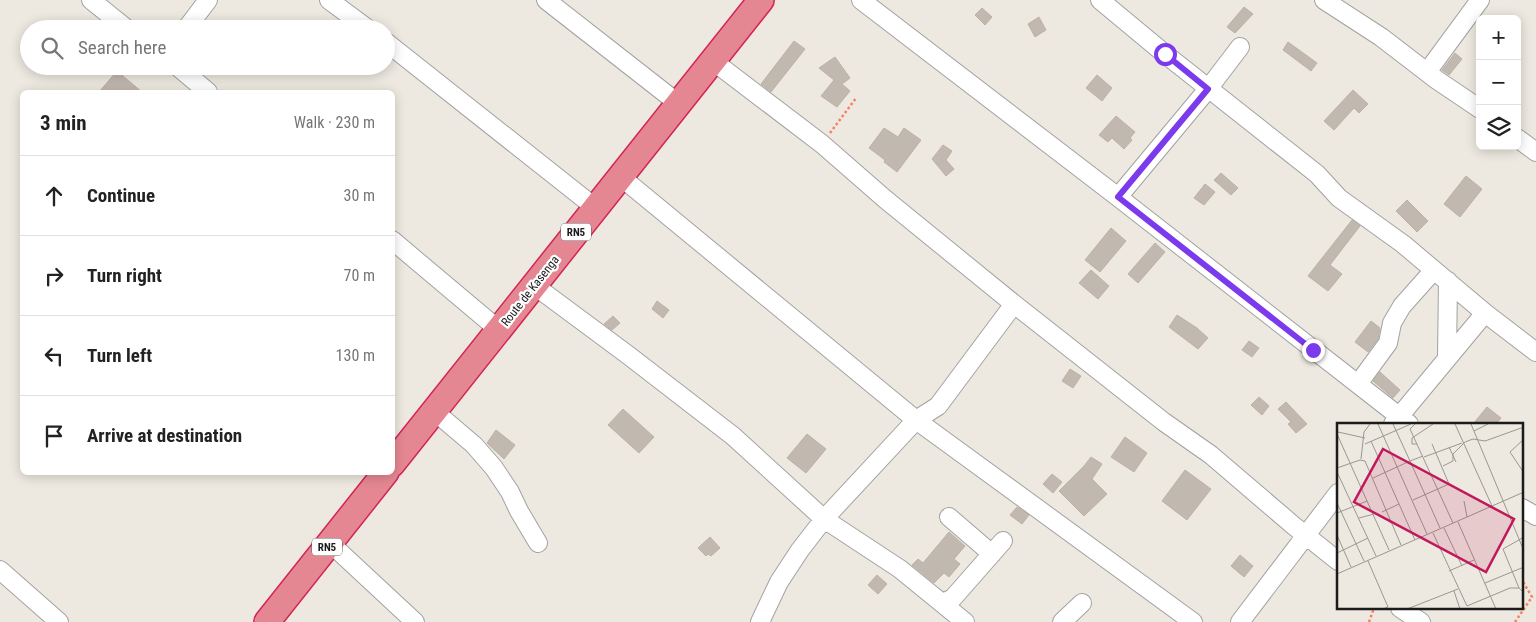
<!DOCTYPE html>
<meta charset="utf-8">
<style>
body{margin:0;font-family:"Roboto Condensed",sans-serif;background:#f2f2f2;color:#222}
.controls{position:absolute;right:15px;top:15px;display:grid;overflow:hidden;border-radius:8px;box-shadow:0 2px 12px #0003}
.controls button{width:45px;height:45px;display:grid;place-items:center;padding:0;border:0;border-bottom:1px solid #e0e0e0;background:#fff;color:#222;font:25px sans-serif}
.stop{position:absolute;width:15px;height:15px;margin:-11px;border:4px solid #7c3aed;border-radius:50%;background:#fff}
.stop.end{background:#7c3aed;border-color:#fff;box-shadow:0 1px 5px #0008}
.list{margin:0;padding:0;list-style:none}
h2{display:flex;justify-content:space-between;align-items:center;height:65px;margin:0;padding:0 20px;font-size:21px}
h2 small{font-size:16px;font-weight:400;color:#767676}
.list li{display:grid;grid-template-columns:32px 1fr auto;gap:15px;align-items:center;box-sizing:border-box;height:80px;padding:0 20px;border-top:1px solid #e0e0e0}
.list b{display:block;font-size:19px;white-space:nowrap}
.list em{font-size:16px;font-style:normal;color:#767676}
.icon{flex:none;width:28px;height:28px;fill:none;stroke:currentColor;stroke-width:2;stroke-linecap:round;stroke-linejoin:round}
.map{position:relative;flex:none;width:1536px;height:622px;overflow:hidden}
.search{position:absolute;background:#fff;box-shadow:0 2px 12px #0003;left:20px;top:20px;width:375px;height:55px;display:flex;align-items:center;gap:12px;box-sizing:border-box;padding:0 18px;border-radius:28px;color:#767676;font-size:19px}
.panel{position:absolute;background:#fff;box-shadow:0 2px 12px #0003;left:20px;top:90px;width:375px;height:385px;border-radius:8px}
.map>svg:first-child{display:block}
.building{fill:#c1b8b0;stroke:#beb1a3}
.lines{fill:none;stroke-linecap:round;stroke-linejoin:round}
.minor-casing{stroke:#a2a2a2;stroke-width:20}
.highway-casing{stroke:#d32454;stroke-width:28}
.path{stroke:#f87f65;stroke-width:2.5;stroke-dasharray:2.5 2.5;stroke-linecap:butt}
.minor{stroke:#fff;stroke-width:18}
.highway{stroke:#e58792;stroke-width:25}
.route{stroke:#7c3aed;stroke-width:6}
.labels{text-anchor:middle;stroke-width:4.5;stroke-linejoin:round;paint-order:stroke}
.shield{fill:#fff;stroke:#5f5f5f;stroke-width:1}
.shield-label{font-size:11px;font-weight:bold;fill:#1b1b1b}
.street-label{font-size:12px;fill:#1b1b1b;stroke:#fff}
.inset-road{fill:none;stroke:#999791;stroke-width:1}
.view{fill:#c2185b;fill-opacity:0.15;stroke:#c2185b;stroke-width:2.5}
.inset-edge{fill:none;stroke:#1b1b1b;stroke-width:2.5}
</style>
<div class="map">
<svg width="1536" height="622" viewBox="0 0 1536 622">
<rect width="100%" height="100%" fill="#ede9e0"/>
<path class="building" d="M 1244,7 L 1253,14 L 1235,33 L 1227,27 Z
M 982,8 L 992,17 L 985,25 L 975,15 Z
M 1039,17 L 1046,30 L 1035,37 L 1028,24 Z
M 794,41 L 805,49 L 771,92 L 761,84 Z
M 1288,42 L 1317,63 L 1311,71 L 1283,50 Z
M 1455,53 L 1462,59 L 1449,75 L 1442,70 Z
M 835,57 L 850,78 L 842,84 L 850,91 L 837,107 L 821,96 L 834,80 L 819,68 Z
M 117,71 L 142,92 L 99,92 Z
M 1097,75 L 1112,88 L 1102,101 L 1086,88 Z
M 1353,90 L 1368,104 L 1359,113 L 1354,108 L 1334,130 L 1324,121 Z
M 1116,116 L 1135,132 L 1130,138 L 1132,140 L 1124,149 L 1112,138 L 1108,142 L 1099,135 Z
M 884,128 L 898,137 L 904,128 L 921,140 L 897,172 L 884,162 L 885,160 L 869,148 Z
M 943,145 L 952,151 L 946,160 L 954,169 L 946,176 L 932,159 Z
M 1221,173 L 1238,188 L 1231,195 L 1214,180 Z
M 1466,176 L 1482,189 L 1460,217 L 1444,204 Z
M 1205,184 L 1215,192 L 1204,205 L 1194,198 Z
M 1407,200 L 1428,221 L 1417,232 L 1396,211 Z
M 1352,220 L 1360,226 L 1330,265 L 1342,274 L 1328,291 L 1308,276 Z
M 1111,228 L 1126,241 L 1100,272 L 1085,260 Z
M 1155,243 L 1165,252 L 1138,283 L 1128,274 Z
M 1091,270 L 1109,286 L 1098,299 L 1079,283 Z
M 657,301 L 669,310 L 663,318 L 652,309 Z
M 1177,315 L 1197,328 L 1208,338 L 1198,349 L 1169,327 Z
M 613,316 L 620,323 L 612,330 L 604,324 Z
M 1371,321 L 1380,328 L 1378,339 L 1368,352 L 1355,342 Z
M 1249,341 L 1259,348 L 1252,357 L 1242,350 Z
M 1070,369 L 1081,376 L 1073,388 L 1062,381 Z
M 1380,372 L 1400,390 L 1393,398 L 1373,381 Z
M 1259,397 L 1269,406 L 1262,415 L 1251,405 Z
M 1286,402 L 1307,424 L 1296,433 L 1288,424 L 1291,422 L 1278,409 Z
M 1487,407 L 1501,418 L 1496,424 L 1473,424 Z
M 623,409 L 654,437 L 639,453 L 608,425 Z
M 496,430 L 515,445 L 504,459 L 487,443 Z
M 807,434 L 826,449 L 806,473 L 787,458 Z
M 1125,437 L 1147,453 L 1134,472 L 1111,457 Z
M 1091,457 L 1102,464 L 1092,479 L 1107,494 L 1084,516 L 1059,491 L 1084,466 Z
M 1185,470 L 1211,489 L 1187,520 L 1162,501 Z
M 1052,474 L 1062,482 L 1053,493 L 1043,484 Z
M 1017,507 L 1029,515 L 1022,524 L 1010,515 Z
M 949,532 L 965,546 L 954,559 L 960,564 L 949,577 L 944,573 L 934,583 L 912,565 L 918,559 L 923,563 Z
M 710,537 L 720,548 L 711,556 L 708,554 L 706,556 L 698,548 Z
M 1240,555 L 1253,566 L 1244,577 L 1231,566 Z
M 877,575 L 887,584 L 878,594 L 868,585 Z"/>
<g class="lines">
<g class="minor-casing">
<path id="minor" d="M 91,0 L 127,29
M 329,0 L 368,29
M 546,0 L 679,104
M 861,0 L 1118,197 L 1409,424
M 1100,0 L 1165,54 L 1317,174 L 1339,198 L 1403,244 L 1485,313 L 1536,352
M 1324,0 L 1381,37 L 1437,80 L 1480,109
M 186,29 L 208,0
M 386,42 L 597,209
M 713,61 L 822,144 L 885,199 L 1014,304 L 1164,422 L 1211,455 L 1294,526 L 1338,561
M 177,66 L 208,92
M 1427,72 L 1480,0
M 1517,138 L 1536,152
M 621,177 L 916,420 L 1193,622
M 1118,197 L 1208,89 L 1240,47
M 392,240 L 499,330
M 535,286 L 628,355 L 733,436 L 824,519 L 900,569 L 965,622
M 1447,358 L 1448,281
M 1358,384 L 1388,343 L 1392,323 L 1402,306 L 1434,270
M 434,411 L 474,445 L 494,468 L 510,492 L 519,511 L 538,543
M 1393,424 L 1485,313
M 1522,508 L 1536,516
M 949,517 L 992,554
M 330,543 L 415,622
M 0,570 L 59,622
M 943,603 L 953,598 L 1003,541
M 1400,608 L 1421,622
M 760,622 L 779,582 L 800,550 L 824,519 L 916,420 L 938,406 L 1014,304
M 1062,622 L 1082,603
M 1240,622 L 1338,493"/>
</g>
<g class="highway-casing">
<path id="highway" d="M 392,464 L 761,0
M 267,622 L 386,472"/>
</g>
<path class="path" d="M 830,133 L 856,98
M 1369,622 L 1374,608
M 1515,622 L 1532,597 L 1522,580"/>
<use href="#minor" class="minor"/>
<use href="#highway" class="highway"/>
</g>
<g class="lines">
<path class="route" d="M 1165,54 L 1208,89 L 1118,197 L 1313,350"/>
</g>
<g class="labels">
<g class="shield">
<rect x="561" y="223.5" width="30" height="17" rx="4"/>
<rect x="312" y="538.5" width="30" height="17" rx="4"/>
</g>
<g class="shield-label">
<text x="576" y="236">RN5</text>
<text x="327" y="551">RN5</text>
</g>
<g class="street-label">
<text transform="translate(530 291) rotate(-52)" y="4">Route de Kasenga</text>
</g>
</g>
<g transform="translate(1337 423)">
<rect width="186" height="186" fill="#ede9e0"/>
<path class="inset-road" d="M 41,1 L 90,111M 78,1 L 73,6 L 116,100M 118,1 L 155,83M 134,1 L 187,128M 137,8 L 151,1M 1,9 L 28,15M 0,11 L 52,127M 187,16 L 173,29 L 187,50M 34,18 L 78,117M 28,21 L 74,1M 80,21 L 75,21 L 75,15 L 96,1M 112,24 L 119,39M 86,33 L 73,38 L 103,105M 87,34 L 125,20M 24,36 L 27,9 L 33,1M 106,43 L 116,38 L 116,31 L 128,19 L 136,16 L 148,18 L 187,4M 0,45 L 23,37 L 28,38 L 64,122M 0,49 L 39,133M 36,55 L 73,38 L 56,1M 76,77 L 112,61 L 95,21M 127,78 L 130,94M 0,80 L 27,138M 45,89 L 62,81M 0,90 L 30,78M 22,95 L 37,91M 121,99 L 159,186M 107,105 L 125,143M 96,110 L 130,183 L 173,165 L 182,165 L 187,170M 0,112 L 14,144M 0,130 L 31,115M 31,138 L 51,184 L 46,186M 112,148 L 137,137M 0,151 L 187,69M 148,160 L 187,144M 182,165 L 166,126 L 187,114M 117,168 L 123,186M 70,186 L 121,166"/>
<path class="view" d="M 46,26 L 177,96 L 149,149 L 17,79 Z"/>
<rect width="186" height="186" class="inset-edge"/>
</g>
</svg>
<div class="controls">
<button>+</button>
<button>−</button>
<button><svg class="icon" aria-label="layers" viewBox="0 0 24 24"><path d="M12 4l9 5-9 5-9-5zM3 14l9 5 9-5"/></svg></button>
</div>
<div class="stop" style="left:1165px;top:54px"></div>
<div class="stop end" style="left:1313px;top:350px"></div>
<div class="search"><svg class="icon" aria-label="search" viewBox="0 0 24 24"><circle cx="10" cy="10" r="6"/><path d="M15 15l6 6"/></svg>Search here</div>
<section class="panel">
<h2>3 min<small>Walk · 230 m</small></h2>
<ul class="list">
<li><svg class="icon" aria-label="ahead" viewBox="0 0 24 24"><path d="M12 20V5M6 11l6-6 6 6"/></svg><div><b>Continue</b></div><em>30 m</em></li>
<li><svg class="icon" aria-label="right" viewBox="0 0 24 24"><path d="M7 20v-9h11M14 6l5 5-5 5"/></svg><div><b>Turn right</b></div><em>70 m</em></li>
<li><svg class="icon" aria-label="left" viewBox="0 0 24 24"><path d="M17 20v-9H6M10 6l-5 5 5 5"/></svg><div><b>Turn left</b></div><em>130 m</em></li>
<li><svg class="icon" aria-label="arrive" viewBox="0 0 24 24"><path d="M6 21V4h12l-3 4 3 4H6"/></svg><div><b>Arrive at destination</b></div></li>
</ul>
</section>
</div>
